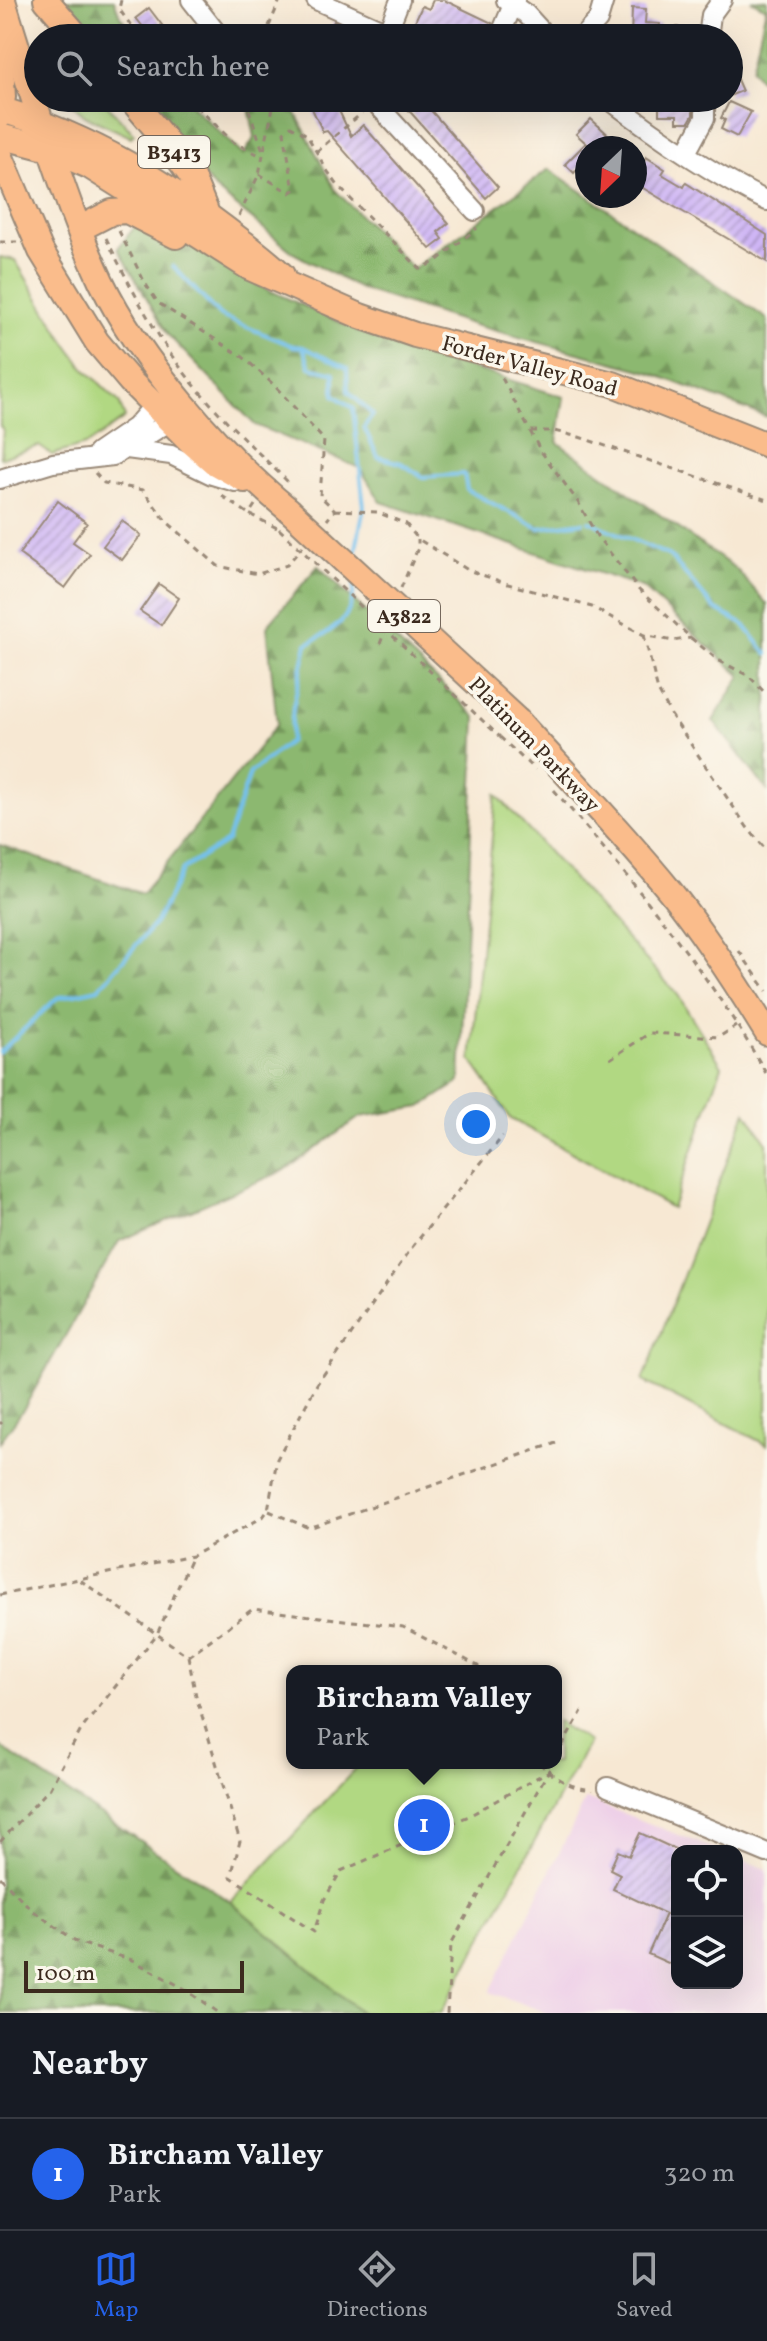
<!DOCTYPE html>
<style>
body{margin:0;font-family:Vollkorn,serif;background:#20242c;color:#f1f3f6}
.controls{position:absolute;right:24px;bottom:24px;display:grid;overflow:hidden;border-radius:16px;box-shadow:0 8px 32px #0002}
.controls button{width:72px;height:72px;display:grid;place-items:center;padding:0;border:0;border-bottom:2px solid #363941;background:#171b24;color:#f1f3f6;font:40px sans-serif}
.compass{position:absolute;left:575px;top:136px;width:72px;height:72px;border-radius:50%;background:#171b24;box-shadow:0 8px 32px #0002;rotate:205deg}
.scale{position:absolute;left:24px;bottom:20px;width:220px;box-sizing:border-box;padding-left:8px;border:4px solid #3b2a1e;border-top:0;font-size:22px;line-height:28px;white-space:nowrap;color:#3b2a1e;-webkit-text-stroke:6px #fbf7ec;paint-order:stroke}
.you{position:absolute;left:476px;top:1124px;width:28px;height:28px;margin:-20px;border:6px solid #fff;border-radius:50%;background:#1a73e8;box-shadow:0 0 0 12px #1a73e833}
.badge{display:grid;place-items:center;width:52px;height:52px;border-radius:50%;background:#2563eb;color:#fff;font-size:26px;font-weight:700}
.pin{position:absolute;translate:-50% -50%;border:4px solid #fff;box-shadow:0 2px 8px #0006}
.popup{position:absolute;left:286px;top:1665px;width:276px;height:104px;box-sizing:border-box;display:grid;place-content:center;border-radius:16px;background:#171b24;filter:drop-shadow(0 2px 6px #0005);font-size:26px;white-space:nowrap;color:#9ea1a6}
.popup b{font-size:30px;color:#f1f3f6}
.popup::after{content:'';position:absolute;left:50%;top:100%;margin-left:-16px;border:16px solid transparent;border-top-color:#171b24}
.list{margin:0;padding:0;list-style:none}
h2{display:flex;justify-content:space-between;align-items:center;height:104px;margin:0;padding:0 32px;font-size:34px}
h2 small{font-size:26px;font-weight:400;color:#9ea1a6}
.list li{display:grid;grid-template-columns:52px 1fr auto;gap:24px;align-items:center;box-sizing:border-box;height:112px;padding:0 32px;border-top:2px solid #363941}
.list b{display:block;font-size:30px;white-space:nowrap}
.list p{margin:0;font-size:26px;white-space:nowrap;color:#9ea1a6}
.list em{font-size:26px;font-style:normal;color:#9ea1a6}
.icon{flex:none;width:44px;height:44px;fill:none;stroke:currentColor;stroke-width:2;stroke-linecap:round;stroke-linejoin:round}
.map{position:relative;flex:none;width:767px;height:2013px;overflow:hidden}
.search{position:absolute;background:#171b24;box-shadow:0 8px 32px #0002;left:24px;right:24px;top:24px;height:88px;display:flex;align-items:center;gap:20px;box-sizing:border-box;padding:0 28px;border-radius:44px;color:#9ea1a6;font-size:30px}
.sheet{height:216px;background:#171b24}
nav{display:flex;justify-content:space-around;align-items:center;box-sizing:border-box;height:112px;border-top:2px solid #363941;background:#171b24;font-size:22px;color:#9ea1a6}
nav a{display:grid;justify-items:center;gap:4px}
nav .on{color:#2563eb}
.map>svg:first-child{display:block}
.built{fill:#eed0e8}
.green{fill:#b1d882;stroke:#768150;stroke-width:2}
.forest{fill:url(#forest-firs);stroke:#647147;stroke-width:2}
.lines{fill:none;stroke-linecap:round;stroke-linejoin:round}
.stream{stroke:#74c1ee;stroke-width:4}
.building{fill:url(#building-hatch)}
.minor-casing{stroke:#998978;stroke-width:22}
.major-casing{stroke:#998978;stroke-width:28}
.path{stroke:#998978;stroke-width:3;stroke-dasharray:6 6;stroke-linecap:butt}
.minor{stroke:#fff;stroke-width:18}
.major{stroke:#fabc8b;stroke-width:24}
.major-bridge-casing{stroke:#998978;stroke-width:28;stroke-linecap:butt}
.path-bridge{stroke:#998978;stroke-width:3;stroke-dasharray:6 6;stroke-linecap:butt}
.major-bridge{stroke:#fabc8b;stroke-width:24}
.labels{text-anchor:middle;stroke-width:7;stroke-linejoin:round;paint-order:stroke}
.shield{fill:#fbf7ec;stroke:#75685c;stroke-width:2}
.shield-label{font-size:20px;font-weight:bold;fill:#3b2a1e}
.street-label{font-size:22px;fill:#3b2a1e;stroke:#fbf7ec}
</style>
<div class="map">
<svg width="767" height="2013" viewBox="0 0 767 2013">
<defs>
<pattern id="forest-firs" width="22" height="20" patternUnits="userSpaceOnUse" patternTransform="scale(2)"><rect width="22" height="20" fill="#8cb870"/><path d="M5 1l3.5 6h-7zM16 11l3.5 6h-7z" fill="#74965b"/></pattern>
<pattern id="building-hatch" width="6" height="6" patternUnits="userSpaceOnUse" patternTransform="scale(2)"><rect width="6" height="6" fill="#cfb6f5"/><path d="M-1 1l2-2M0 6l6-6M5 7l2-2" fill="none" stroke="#a994c6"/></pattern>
</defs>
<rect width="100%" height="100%" fill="#fbf7ec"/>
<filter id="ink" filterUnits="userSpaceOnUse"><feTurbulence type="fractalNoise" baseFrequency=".0125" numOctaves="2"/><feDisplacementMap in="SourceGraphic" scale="16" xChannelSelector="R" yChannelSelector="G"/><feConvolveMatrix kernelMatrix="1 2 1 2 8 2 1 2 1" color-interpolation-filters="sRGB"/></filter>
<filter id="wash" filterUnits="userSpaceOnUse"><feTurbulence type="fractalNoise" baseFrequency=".006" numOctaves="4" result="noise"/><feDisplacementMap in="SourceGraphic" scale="32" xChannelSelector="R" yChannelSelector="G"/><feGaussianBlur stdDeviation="1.8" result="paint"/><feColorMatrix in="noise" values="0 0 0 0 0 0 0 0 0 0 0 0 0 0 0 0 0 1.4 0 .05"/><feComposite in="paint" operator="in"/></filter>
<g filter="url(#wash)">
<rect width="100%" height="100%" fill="#f7e8d3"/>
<path class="built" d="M 586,1799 L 720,1851 L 677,1851 L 677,1983 L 737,1983 L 737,1858 L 767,1869 L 767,2013 L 548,2013 L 490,1992 Z"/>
<path class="green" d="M 65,98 L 101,98 L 134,134 L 131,137 L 85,116 Z
M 0,257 L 15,260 L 62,337 L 83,367 L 119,402 L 125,418 L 88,444 L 52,455 L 39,446 L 1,458 L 3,430 L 0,426 Z
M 496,794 L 678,995 L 722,1066 L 672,1208 L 511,1119 L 471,1060 Z
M 746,1112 L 767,1143 L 767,1445 L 643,1381 Z
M 556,1721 L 589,1742 L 441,2013 L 0,2013 L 0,1747 L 231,1902 L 361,1763 L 556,1763 Z"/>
<path class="forest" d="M 62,0 L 114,0 L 120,16 L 137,38 L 91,38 Z
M 751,0 L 767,0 L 767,89 L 752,69 L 766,8 Z
M 138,98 L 184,98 L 243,155 L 255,137 L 247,98 L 282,98 L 291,104 L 335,190 L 413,269 L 549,169 L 767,319 L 767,417 L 649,372 L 474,325 L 361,289 L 295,254 L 214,188 Z
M 145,214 L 260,286 L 372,337 L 564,397 L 557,442 L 736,569 L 767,604 L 767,790 L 713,721 L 741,676 L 642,587 L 381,502 L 360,468 L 255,425 L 168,335 L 118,248 Z
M 318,566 L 476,717 L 460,1082 L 421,1107 L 360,1117 L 285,1170 L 119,1241 L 23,1410 L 0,1442 L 0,845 L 142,894 L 277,724 L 267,626 Z
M 0,1747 L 231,1902 L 362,2013 L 0,2013 Z"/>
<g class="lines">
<path class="stream" d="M 173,266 L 220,316 L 293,346 L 303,347 L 347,368 L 348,391 L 373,415 L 364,427 L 378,457 L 401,463 L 423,477 L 464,474 L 467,490 L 539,528 L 583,522
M 303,347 L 310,367 L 334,373 L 334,395 L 353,408 L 364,507 L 354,559
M 589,521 L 670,556 L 715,609 L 744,625 L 767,654
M 0,1052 L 57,998 L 98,989 L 156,922 L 183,869 L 227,841 L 250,773 L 290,741 L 293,707 L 307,644 C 335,629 354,619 354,584"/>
</g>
<g id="blocks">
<path class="building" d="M 433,0 L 444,0 L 492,23 L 487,38 L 452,38 L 415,21 L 422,6 L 429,9 Z
M 149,8 L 165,29 L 172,38 L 152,38 L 136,18 Z
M 632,8 L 646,9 L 645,23 L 660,24 L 660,27 L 678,27 L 678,38 L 631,38 Z
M 334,21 L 361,33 L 358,38 L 326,38 Z
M 729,61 L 742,91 L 729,96 Z
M 307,98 L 333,98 L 351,136 L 363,125 L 449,223 L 438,232 L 443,239 L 430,249 L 327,131 L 323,132 Z
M 398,98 L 420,98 L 498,187 L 486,198 Z
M 659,98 L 693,100 L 693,115 L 689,122 L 677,122 L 677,115 L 659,115 Z
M 729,102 L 751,112 L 737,137 L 721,129 L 725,120 L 721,118 Z
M 591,119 L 623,148 L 591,148 L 587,144 L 587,160 L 574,173 L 565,164 L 586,143 L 576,134 Z
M 635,156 L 643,162 L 646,157 L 665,169 L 662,174 L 684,187 L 686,183 L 767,235 L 767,262 L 643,188 L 635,181 Z
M 58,501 L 87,523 L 73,542 L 90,554 L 65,588 L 19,554 Z
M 122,521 L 141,535 L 122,560 L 103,546 Z
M 159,584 L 179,598 L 161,625 L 140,611 Z
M 640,1833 L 677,1850 L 677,1967 L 648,1954 L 666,1914 L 613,1889 L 620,1874 L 610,1869 L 618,1851 L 629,1856 Z"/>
</g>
</g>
<g filter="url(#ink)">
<use href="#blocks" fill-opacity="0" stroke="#998978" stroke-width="2"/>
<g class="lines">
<g class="minor-casing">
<path id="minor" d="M 191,0 L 221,38
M 316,0 L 400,38
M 506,0 L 526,14 L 548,38
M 385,38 L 400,0
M 499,38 L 515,0
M 581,38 L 598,20 L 604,0
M 708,38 L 711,15 L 722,0
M 371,98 L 475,211
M 607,98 C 657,136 711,174 767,201
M 686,153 L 705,118 L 705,98
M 127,449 L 171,455 L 212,475 L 235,482
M 97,453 L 135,427 L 155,404
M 0,479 L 53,463 L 113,456 L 171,421 L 173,419 L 171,412
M 608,1787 L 767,1853"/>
</g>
<g class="major-casing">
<path id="major" d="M 3,0 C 14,39 27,77 39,116 C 58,172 76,228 101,281 C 139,360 221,455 289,510
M 46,0 L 79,38
M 0,45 L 3,97 L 0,116
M 130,98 L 163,137 L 192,177 L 207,214
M 0,109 C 93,138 163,180 240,240 C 255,252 269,262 282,275
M 0,136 L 49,149 L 89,166 L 250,268 L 360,316 L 415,335 L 613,384 L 767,445
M 0,155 L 41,251 L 97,342 L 130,381 L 190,441 L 215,463 L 245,480
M 79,229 L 112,212 L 127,211 L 176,236
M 518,721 C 569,777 622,832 670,891 C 706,936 737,984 767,1033"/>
</g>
<path class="path" d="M 121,0 L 119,9 L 140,38
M 268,38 L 267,31 L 280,0
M 188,98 L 234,143 L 262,156
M 245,98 L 263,151
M 316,152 L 362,113
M 259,174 L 290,193 L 294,190 L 284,132 L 291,126 L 307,135 L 326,169 L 339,187 L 420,269 L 435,262 L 477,228
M 239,216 L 259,174 L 275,98
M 119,231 L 145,283 L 158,303 L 243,357 L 273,384 L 324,440 L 320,496 L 335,510 L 327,520
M 106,238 C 126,278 147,319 172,356 C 205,403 249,443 289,483
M 0,242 L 17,242
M 502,378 L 540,450 L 578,502 L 597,536 L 639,590 L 691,638 L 718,660 L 749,676 L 767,695
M 531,431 L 554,431 L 579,437 L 767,500
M 95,473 L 104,483 L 143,490 L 166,521 L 218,566 L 258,574 L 287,565 L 303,546
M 222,496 L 249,514
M 255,505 L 249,514 L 279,529
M 335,510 L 377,512 L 406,524 L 418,539 L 468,570 L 508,584 L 592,607 L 644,635 L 673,641 L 691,638
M 401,588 L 418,548 L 418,539
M 644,635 L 658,691 L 671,715 L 747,827 L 767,851
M 380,644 L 387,625
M 500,737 L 535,770
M 554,790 C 630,878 710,973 767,1075
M 739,951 L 767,991
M 610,1059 L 650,1033 L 719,1037 L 736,1026
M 0,1424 L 2,1422
M 269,1511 L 309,1528 L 556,1443
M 80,1580 L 188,1656 L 196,1696 L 240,1841 L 231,1877 L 314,1932 L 324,1900 L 341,1871 L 469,1816 L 547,1772
M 0,1595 L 192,1556 L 263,1517 L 268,1510 L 277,1459 L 317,1384 L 413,1246 L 503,1136
M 188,1656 L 253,1609 L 403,1627 L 478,1666 L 478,1671
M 556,1757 L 582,1711
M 540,1763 C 550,1776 576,1791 593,1789
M 0,1842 L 50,1788 L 81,1730 L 157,1634 L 192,1556
M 0,1877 L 32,1910 L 77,1942 L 132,1960 L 185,1989 L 218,2013
M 447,2013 L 451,1944 L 553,1763"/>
<use href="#minor" class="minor"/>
<use href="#major" class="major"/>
<g class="major-bridge-casing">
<path id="major-bridge" d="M 289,510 L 518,721"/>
</g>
<path class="path-bridge" d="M 279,529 L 500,737"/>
<use href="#major-bridge" class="major-bridge"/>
</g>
</g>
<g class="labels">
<g class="shield">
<rect x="138" y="136" width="72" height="32" rx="6"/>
<rect x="368" y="600" width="72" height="32" rx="6"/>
</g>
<g class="shield-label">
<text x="174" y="159">B3413</text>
<text x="404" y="623">A3822</text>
</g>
<g class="street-label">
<text transform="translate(530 365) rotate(15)" y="8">Forder Valley Road</text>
<text transform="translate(535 744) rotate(46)" y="8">Platinum Parkway</text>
</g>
</g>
</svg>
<div class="controls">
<button><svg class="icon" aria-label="locate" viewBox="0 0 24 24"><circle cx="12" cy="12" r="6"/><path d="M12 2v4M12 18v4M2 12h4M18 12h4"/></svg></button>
<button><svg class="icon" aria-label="layers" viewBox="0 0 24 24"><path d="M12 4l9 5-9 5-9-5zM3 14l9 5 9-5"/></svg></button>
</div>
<svg class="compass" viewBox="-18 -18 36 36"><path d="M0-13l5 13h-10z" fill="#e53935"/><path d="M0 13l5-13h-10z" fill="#9ea1a6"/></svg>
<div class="scale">100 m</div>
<div class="you"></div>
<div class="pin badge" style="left:424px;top:1825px">1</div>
<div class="popup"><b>Bircham Valley</b>Park</div>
<div class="search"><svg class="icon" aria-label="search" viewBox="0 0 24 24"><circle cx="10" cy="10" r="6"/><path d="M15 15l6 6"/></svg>Search here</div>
</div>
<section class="sheet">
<h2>Nearby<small></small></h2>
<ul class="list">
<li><span class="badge">1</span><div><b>Bircham Valley</b><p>Park</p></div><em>320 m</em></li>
</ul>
</section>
<nav>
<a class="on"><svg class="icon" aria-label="map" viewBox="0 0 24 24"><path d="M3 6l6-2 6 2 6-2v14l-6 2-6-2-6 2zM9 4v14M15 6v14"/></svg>Map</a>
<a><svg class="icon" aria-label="directions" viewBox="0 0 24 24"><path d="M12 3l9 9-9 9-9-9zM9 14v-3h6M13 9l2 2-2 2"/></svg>Directions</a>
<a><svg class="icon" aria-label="saved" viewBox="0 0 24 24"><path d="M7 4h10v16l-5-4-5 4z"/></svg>Saved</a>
</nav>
